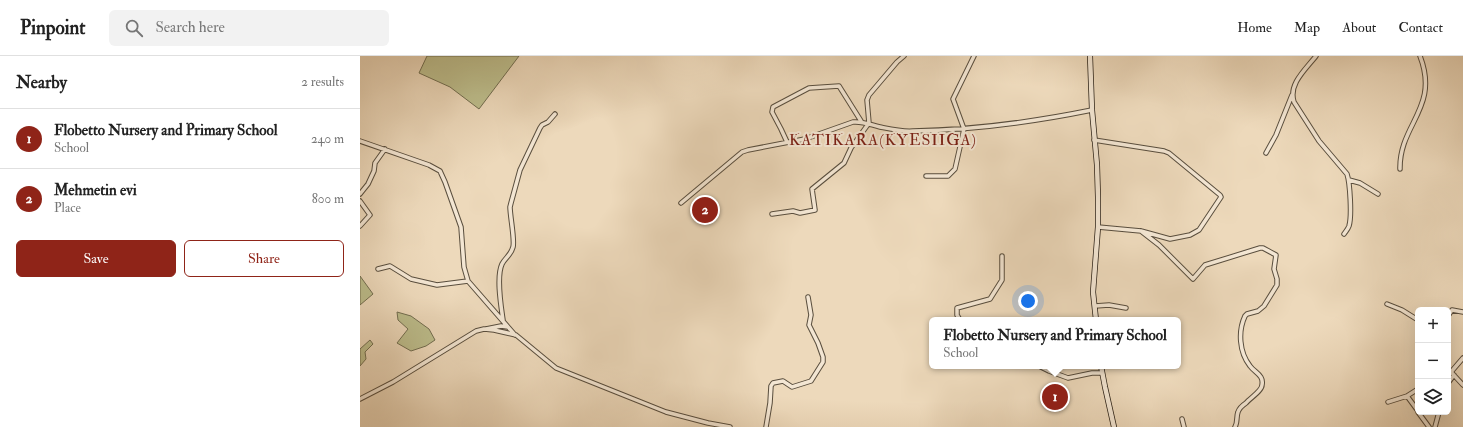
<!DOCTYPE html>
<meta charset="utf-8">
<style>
body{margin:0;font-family:"IM FELL Double Pica",serif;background:#f2f2f2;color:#222}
.controls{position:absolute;right:12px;bottom:12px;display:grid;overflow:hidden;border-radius:6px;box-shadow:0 4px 16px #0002}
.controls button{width:36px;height:36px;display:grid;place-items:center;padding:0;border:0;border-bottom:1px solid #e0e0e0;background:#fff;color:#222;font:20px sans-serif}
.you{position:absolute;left:668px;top:245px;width:14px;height:14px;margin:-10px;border:3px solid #fff;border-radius:50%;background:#1a73e8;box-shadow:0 0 0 6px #1a73e833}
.badge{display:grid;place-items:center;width:26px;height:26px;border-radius:50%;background:#8f2418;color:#fff;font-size:13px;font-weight:700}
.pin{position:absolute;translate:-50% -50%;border:2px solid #fff;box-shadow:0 1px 4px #0006}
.popup{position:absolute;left:569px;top:261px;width:252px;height:52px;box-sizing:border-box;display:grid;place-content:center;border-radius:6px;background:#fff;filter:drop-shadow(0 1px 3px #0005);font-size:13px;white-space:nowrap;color:#767676}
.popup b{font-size:15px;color:#222}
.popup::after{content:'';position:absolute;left:50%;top:100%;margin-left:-8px;border:8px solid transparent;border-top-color:#fff}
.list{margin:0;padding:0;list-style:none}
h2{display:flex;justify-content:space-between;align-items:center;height:52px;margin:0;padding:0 16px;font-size:17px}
h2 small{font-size:13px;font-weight:400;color:#767676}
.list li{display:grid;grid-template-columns:26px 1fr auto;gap:12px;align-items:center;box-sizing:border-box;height:60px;padding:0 16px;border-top:1px solid #e0e0e0}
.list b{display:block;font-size:15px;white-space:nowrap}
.list p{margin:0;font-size:13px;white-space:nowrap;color:#767676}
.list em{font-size:13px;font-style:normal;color:#767676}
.actions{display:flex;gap:8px;padding:12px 16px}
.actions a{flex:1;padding:9px 0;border:1px solid #8f2418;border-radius:6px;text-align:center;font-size:14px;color:#8f2418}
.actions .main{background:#8f2418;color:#fff}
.icon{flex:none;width:22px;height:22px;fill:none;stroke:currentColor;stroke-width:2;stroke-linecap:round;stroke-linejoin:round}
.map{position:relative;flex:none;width:1103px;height:371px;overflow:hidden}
header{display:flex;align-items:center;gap:24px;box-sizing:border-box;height:56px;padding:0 20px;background:#fff;border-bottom:1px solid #e0e0e0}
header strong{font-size:19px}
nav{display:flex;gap:22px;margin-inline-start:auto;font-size:14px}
.search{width:280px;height:36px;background:#f2f2f2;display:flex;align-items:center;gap:10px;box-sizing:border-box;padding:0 14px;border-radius:6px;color:#767676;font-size:15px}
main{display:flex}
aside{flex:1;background:#fff}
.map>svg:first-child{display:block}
.green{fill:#bdbe8d;stroke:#726e51}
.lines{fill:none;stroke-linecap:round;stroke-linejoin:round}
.minor-casing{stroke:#594e3e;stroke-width:5.5}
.secondary-casing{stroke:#281f15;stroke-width:6}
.minor{stroke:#f3e6d3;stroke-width:3.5}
.secondary{stroke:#f3e6d3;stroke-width:4.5}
.labels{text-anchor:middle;stroke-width:4;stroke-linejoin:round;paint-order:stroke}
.quarter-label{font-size:16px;letter-spacing:1px;fill:#7a1f14;stroke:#f3e6d3}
</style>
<header>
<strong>Pinpoint</strong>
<div class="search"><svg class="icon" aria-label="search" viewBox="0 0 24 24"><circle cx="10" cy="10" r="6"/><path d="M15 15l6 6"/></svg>Search here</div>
<nav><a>Home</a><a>Map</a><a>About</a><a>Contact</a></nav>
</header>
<main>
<aside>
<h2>Nearby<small>2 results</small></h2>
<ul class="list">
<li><span class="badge">1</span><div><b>Flobetto Nursery and Primary School</b><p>School</p></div><em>240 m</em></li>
<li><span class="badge">2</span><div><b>Mehmetin evi</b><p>Place</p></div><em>800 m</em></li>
</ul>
<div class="actions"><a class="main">Save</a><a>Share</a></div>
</aside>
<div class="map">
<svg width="1103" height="371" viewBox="0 0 1103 371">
<rect width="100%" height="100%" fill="#edd9bb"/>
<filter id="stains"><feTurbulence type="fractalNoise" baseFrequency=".005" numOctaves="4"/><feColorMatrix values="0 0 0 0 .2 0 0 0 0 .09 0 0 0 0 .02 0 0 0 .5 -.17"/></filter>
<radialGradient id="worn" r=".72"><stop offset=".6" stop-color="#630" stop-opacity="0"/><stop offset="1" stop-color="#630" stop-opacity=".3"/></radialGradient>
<path class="green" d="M 67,0 L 159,0 L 119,53 L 90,31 L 59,17 Z
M 0,220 L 13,238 L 0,249 Z
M 37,256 L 51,260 L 69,273 L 75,284 L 66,290 L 51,295 L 37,287 L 48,273 L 38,264 Z
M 10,284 L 13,288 L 5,296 L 6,303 L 0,310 L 0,293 Z"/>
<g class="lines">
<g class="minor-casing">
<path id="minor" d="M 956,0 C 946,13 928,28 934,46 L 959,85 L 987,118 C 990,127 992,160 989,170 C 988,173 986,175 984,178
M 734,84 L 804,95 L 809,97 L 860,139 L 861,141 L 839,174 L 830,179 L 810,183 L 781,175 L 738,171
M 0,85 L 69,109 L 80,115 L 85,126 L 101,171 L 104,211 L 108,225 L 155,279
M 427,86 L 421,73 L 412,56 L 413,51 L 449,32 L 479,30 L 501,65
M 906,97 L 916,79 L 932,39
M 1040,113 C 1039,68 1080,52 1060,0
M 566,120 L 588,120 L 595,113 L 604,73 L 593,43 L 614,0
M 989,124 L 1000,127 L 1018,138
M 0,138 L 8,128 L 14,115 L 15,107 L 25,93
M 0,145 L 10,159 L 0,170
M 321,147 L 382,96 L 388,94 L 445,83 L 493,66 C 503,65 511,69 520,71 C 530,73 543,76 553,75 C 613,74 673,66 732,54
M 412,158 L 433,155 L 440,157 L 455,154 L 452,133 L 484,107 L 491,92 L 509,67 L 507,44 L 509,39 L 537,6 L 544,0
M 781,175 L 799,189 L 833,223 L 845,209 L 900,192 L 903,192 L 916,199 L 914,213 L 917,223 L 917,229 L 904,250 L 898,255 L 887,258 L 885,260 C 878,275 879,296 890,310 C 895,317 904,319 902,329 C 902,335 890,342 886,347 C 883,349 879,353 878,356 C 876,361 878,366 875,371
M 18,213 L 30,210 L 51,223 L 77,229 L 108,225
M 1027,248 L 1042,254 L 1058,264
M 735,250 L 749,249 L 766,252
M 1088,260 L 1092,254 L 1103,256
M 143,264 C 141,250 136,221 142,208 C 145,202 151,199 153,191 C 155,184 150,160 150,151 L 151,147 L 160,114 L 180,72 L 182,69 L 188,66 L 195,58
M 600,264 L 597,259 L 597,252 L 630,243 L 642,224 L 642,200
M 126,273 L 141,270 L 148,271
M 1103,302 L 1091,316 L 1103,329
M 679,310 L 689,315 L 708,322 L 732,317 L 742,317
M 1088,327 L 1094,319
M 1047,340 L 1058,355
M 0,343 L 33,326 L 116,275 L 124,273 L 134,274 L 156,279 L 196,312 L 306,356 L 348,367 L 370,371
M 1028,346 L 1047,340 L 1058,333
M 1058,356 L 1069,371
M 822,363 L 824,371
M 406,371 L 410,347 L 411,330 L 413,327 L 423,325 L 432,331 L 451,325 L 463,306 L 463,301 L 458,287 L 449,269 L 451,259 L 448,241
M 1075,371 L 1079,356"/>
</g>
<g class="secondary-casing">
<path id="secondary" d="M 730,0 L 732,54 L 737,109 L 738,141 L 738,171 L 733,236 L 736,264
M 741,310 L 745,331 L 754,371"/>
</g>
<use href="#minor" class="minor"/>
<use href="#secondary" class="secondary"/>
</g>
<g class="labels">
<g class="quarter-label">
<text x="523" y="89">KATIKARA(KYESIIGA)</text>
</g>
</g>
<rect width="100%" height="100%" filter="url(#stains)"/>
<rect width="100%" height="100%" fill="url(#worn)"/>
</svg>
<div class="controls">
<button>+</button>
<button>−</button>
<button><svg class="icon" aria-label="layers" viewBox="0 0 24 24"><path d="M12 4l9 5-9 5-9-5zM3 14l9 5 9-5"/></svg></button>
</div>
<div class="you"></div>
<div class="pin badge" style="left:695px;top:341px">1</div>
<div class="popup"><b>Flobetto Nursery and Primary School</b>School</div>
<div class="pin badge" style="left:345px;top:154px">2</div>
</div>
</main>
